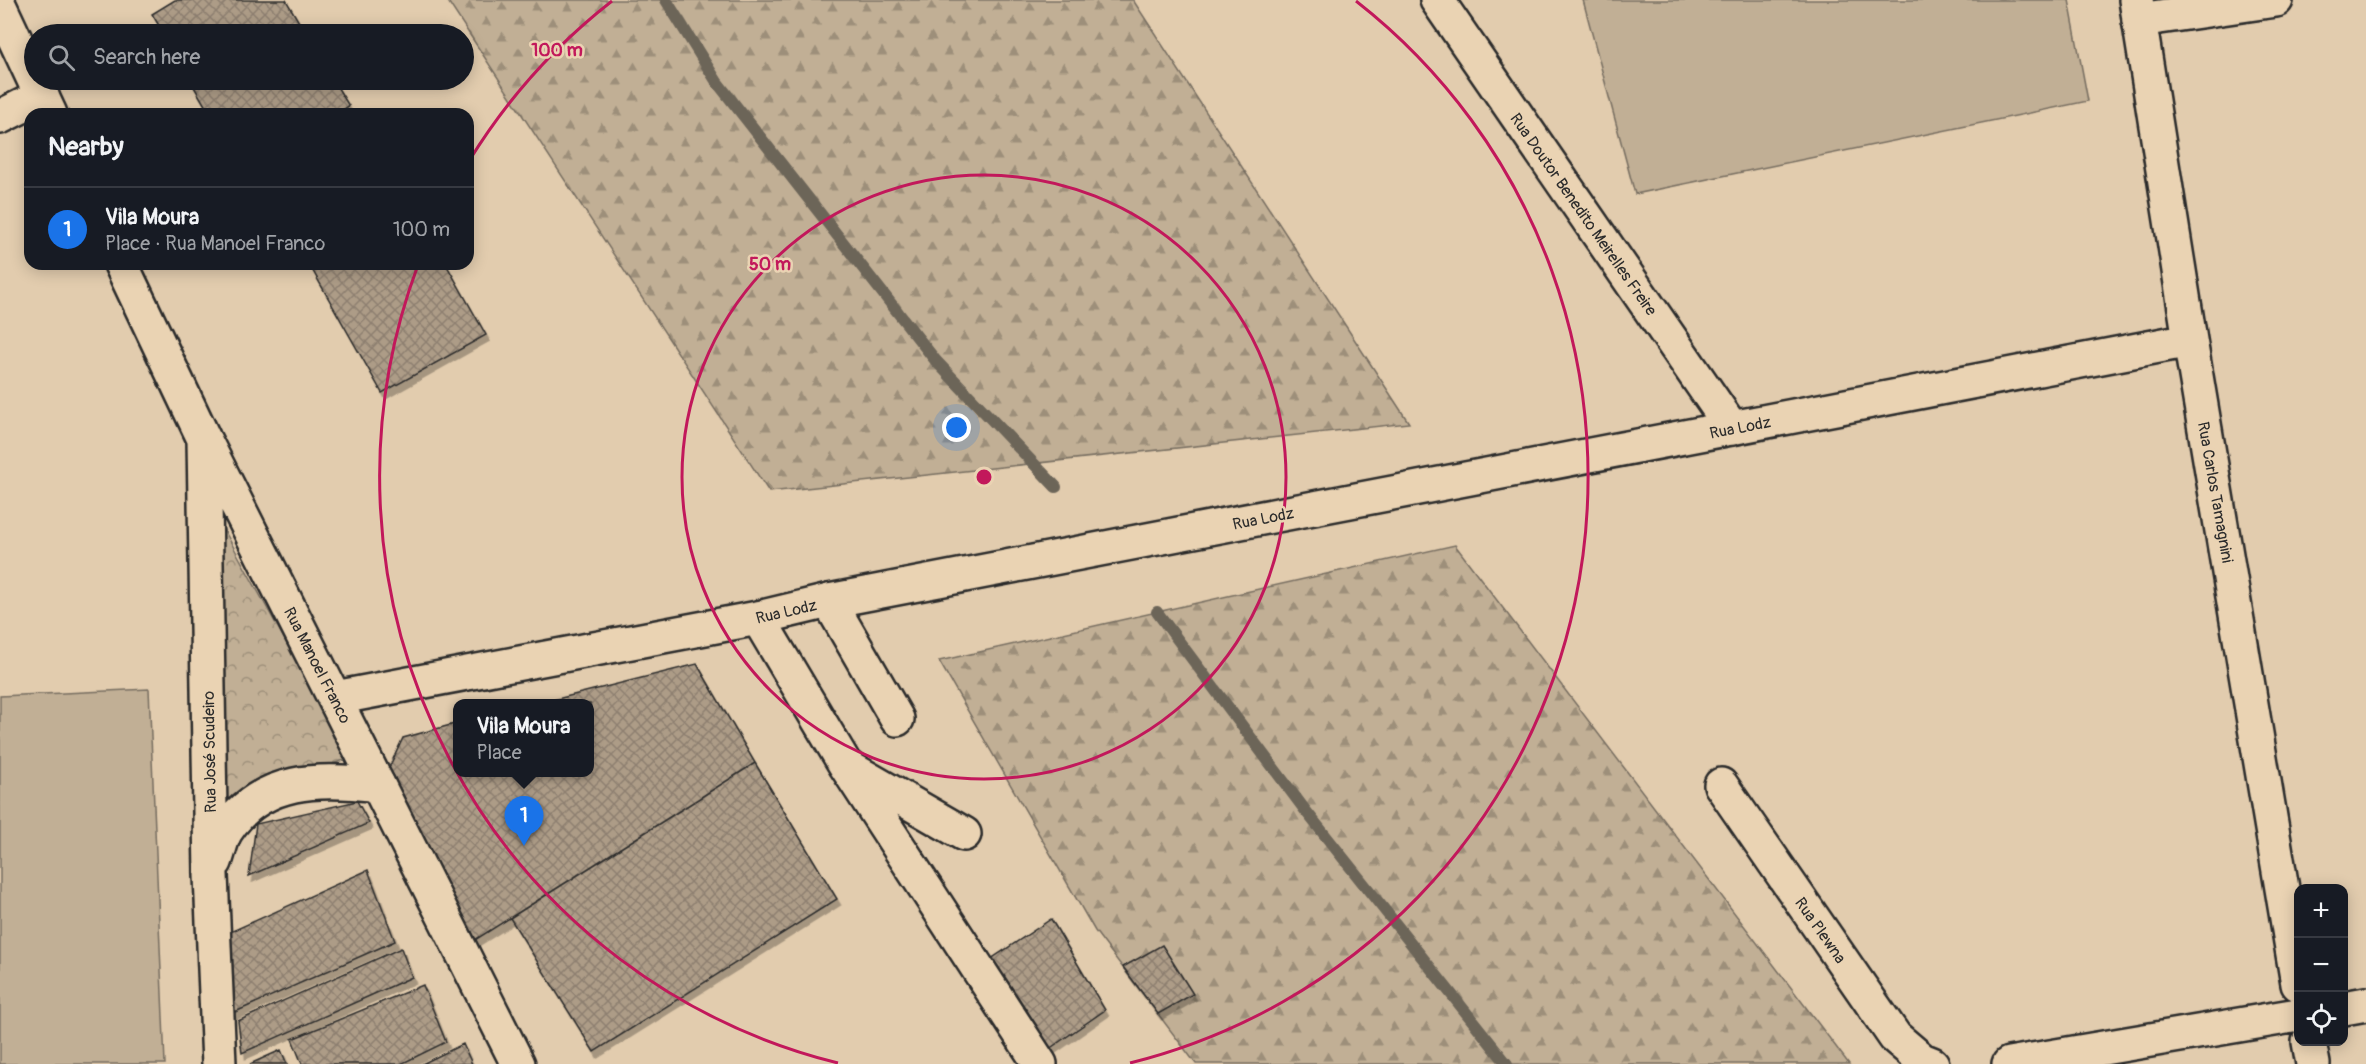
<!DOCTYPE html>
<meta charset="utf-8">
<style>
body{margin:0;font-family:Pangolin,sans-serif;background:#242831;color:#f1f3f6}
.controls{position:absolute;right:18px;bottom:18px;display:grid;overflow:hidden;border-radius:12px;box-shadow:0 3px 15px #0003}
.controls button{width:54px;height:54px;display:grid;place-items:center;padding:0;border:0;border-bottom:2px solid #363941;background:#171b24;color:#f1f3f6;font:30px sans-serif}
.you{position:absolute;left:957px;top:428px;width:21px;height:21px;margin:-15px;border:4px solid #fff;border-radius:50%;background:#1a73e8;box-shadow:0 0 0 9px #1a73e833}
.badge{display:grid;place-items:center;width:39px;height:39px;border-radius:50%;background:#1a73e8;color:#fff;font-size:20px;font-weight:700}
.pin{position:absolute;translate:-50% -50px;filter:drop-shadow(0 2px 3px #0008)}
.pin::after{content:'';position:absolute;top:32px;width:21px;height:18px;background:inherit;clip-path:polygon(0 0,100% 0,50% 100%)}
.popup{position:absolute;left:453px;top:699px;width:141px;height:78px;box-sizing:border-box;display:grid;place-content:center;border-radius:12px;background:#171b24;filter:drop-shadow(0 2px 4px #0005);font-size:20px;white-space:nowrap;color:#9ea1a6}
.popup b{font-size:22px;color:#f1f3f6}
.popup::after{content:'';position:absolute;left:50%;top:100%;margin-left:-12px;border:12px solid transparent;border-top-color:#171b24}
.list{margin:0;padding:0;list-style:none}
h2{display:flex;justify-content:space-between;align-items:center;height:78px;margin:0;padding:0 24px;font-size:26px}
h2 small{font-size:20px;font-weight:400;color:#9ea1a6}
.list li{display:grid;grid-template-columns:39px 1fr auto;gap:18px;align-items:center;box-sizing:border-box;height:84px;padding:0 24px;border-top:2px solid #363941}
.list b{display:block;font-size:22px;white-space:nowrap}
.list p{margin:0;font-size:20px;white-space:nowrap;color:#9ea1a6}
.list em{font-size:20px;font-style:normal;color:#9ea1a6}
.icon{flex:none;width:33px;height:33px;fill:none;stroke:currentColor;stroke-width:2;stroke-linecap:round;stroke-linejoin:round}
.map{position:relative;flex:none;width:2366px;height:1064px;overflow:hidden}
.search{position:absolute;background:#171b24;box-shadow:0 3px 15px #0003;left:24px;top:24px;width:450px;height:66px;display:flex;align-items:center;gap:15px;box-sizing:border-box;padding:0 21px;border-radius:33px;color:#9ea1a6;font-size:22px}
.panel{position:absolute;background:#171b24;box-shadow:0 3px 15px #0003;left:24px;top:108px;width:450px;height:162px;border-radius:18px}
.map>svg:first-child{display:block}
.forest{fill:url(#forest-firs);stroke:#766d60;stroke-width:1.5}
.park{fill:url(#park-crowns);stroke:#766d60;stroke-width:1.5}
.garden{fill:#c1af95;stroke:#766d60;stroke-width:1.5}
.lines{fill:none;stroke-linecap:round;stroke-linejoin:round}
.stream{stroke:#6c6559;stroke-width:12}
.building{fill:url(#building-cross-hatch);stroke:#2b2b2b;stroke-width:1.5;filter:url(#shadow)}
.minor-casing{stroke:#2b2b2b;stroke-width:38}
.tertiary-casing{stroke:#2b2b2b;stroke-width:38}
.minor{stroke:#ead3b3;stroke-width:33}
.tertiary{stroke:#ead3b3;stroke-width:33}
.ring{fill:none;stroke:#c2185b;stroke-width:3}
.labels{text-anchor:middle;stroke-width:5;stroke-linejoin:round;paint-order:stroke}
.street-label{font-size:16px;fill:#2b2b2b;stroke:#ead3b3}
.centre{fill:#c2185b;stroke:#ead3b3;stroke-width:3}
.ring-label{font-size:18px;text-anchor:middle;font-weight:bold;fill:#c2185b;stroke:#ead3b3;stroke-width:5;stroke-linejoin:round;paint-order:stroke}
</style>
<div class="map">
<svg width="2366" height="1064" viewBox="0 0 2366 1064">
<defs>
<pattern id="forest-firs" width="22" height="20" patternUnits="userSpaceOnUse" patternTransform="scale(1.5)"><rect width="22" height="20" fill="#c1af95"/><path d="M5 1l3.5 6h-7zM16 11l3.5 6h-7z" fill="#9d8f7a"/></pattern>
<pattern id="park-crowns" width="20" height="18" patternUnits="userSpaceOnUse" patternTransform="scale(1.5)"><rect width="20" height="18" fill="#c1af95"/><path d="M2 6a3 3 0 1 1 6 0M12 15a3 3 0 1 1 6 0" fill="none" stroke="#9d8f7a"/></pattern>
<pattern id="building-cross-hatch" width="8" height="8" patternUnits="userSpaceOnUse" patternTransform="scale(1.5)"><rect width="8" height="8" fill="#ad9c87"/><path d="M0 0l8 8M0 8l8-8" fill="none" stroke="#8d7f6f"/></pattern>
<filter id="shadow"><feDropShadow dx="3.5" dy="6" stdDeviation="0" flood-color="#0004"/></filter>
</defs>
<rect width="100%" height="100%" fill="#e2ccae"/>
<filter id="ink" filterUnits="userSpaceOnUse"><feTurbulence type="fractalNoise" baseFrequency=".0167" numOctaves="2"/><feDisplacementMap in="SourceGraphic" scale="12" xChannelSelector="R" yChannelSelector="G"/><feConvolveMatrix kernelMatrix="1 2 1 2 8 2 1 2 1" color-interpolation-filters="sRGB"/></filter>
<g filter="url(#ink)">
<path class="forest" d="M 447,0 L 1133,0 L 1409,423 L 769,492 Z
M 1455,545 L 1849,1064 L 1196,1064 L 1095,931 L 939,661 Z"/>
<path class="park" d="M 223,528 L 350,758 L 227,799 L 227,798 Z"/>
<path class="garden" d="M 1583,0 L 2069,0 L 2088,101 L 1635,194 Z
M 149,689 L 165,1064 L 0,1064 L 0,696 Z"/>
<g class="lines">
<path class="stream" d="M 666,0 L 717,82 L 936,361 L 1056,487
M 1157,612 L 1305,810 L 1507,1064"/>
</g>
<path class="building" d="M 175,0 L 286,0 L 306,34 L 164,34 L 152,14 Z
M 190,80 L 333,80 L 349,106 L 336,114 L 210,114 Z
M 309,264 L 446,264 L 486,335 L 382,393 Z
M 697,664 L 755,763 L 475,940 L 386,774 L 403,738 L 458,723 L 458,772 L 590,772 L 590,704 L 537,704 Z
M 755,763 L 837,899 L 594,1052 L 510,918 Z
M 357,801 L 369,823 L 249,876 L 256,824 Z
M 368,870 L 395,941 L 224,1017 L 228,933 Z
M 1051,919 L 1105,1010 L 1039,1056 L 979,967 Z
M 1162,945 L 1193,994 L 1158,1014 L 1123,967 Z
M 401,948 L 412,977 L 242,1053 L 238,1021 Z
M 423,985 L 446,1042 L 401,1064 L 302,1064 L 292,1039 Z
M 463,1044 L 472,1064 L 422,1064 Z
M 281,1050 L 287,1064 L 250,1064 Z"/>
<g class="lines">
<g class="minor-casing">
<path id="minor" d="M 1437,0 L 1732,428
M 2139,20 L 2276,0
M 0,117 L 42,96
M 829,601 L 897,719
M 758,618 L 846,766 L 964,834
M 846,766 L 1040,1064
M 378,785 L 518,1064
M 1721,785 L 1895,1037 L 1922,1060 L 1932,1064
M 2309,1042 L 2313,1064
M 2009,1064 L 2298,1015"/>
</g>
<g class="tertiary-casing">
<path id="tertiary" d="M 2136,0 L 2190,340 L 2298,984
M 0,7 L 50,114
M 121,264 L 204,439 L 378,785
M 204,439 L 211,875 L 219,1064
M 335,698 L 758,618 L 829,601 L 2190,340
M 215,862 C 219,852 221,839 226,831 C 261,777 321,778 378,785
M 2344,1008 L 2366,1004"/>
</g>
<use href="#minor" class="minor"/>
<use href="#tertiary" class="tertiary"/>
</g>
</g>
<g class="ring">
<circle cx="984" cy="477" r="302"/>
<path d="M838 1063A604 604 0 0 1 418 265M469 161A604 604 0 0 1 612 1M1356 1A604 604 0 0 1 1130 1063"/>
</g>
<g class="labels">
<g class="street-label">
<text transform="translate(1584 214) rotate(55)" y="6">Rua Doutor Benedito Meirelles Freire</text>
<text transform="translate(1740 427) rotate(-11)" y="6">Rua Lodz</text>
<text transform="translate(2216 492) rotate(80)" y="6">Rua Carlos Tamagnini</text>
<text transform="translate(1263 518) rotate(-11)" y="6">Rua Lodz</text>
<text transform="translate(786 611) rotate(-13)" y="6">Rua Lodz</text>
<text transform="translate(318 665) rotate(63)" y="6">Rua Manoel Franco</text>
<text transform="translate(209 752) rotate(-91)" y="6">Rua José Scudeiro</text>
<text transform="translate(1821 930) rotate(55)" y="6">Rua Plewna</text>
</g>
</g>
<circle cx="984" cy="477" r="9" class="centre"/>
<g class="ring-label">
<text x="557" y="56">100 m</text>
<text x="770" y="270">50 m</text>
</g>
</svg>
<div class="controls">
<button>+</button>
<button>−</button>
<button><svg class="icon" aria-label="locate" viewBox="0 0 24 24"><circle cx="12" cy="12" r="6"/><path d="M12 2v4M12 18v4M2 12h4M18 12h4"/></svg></button>
</div>
<div class="you"></div>
<div class="pin badge" style="left:524px;top:846px">1</div>
<div class="popup"><b>Vila Moura</b>Place</div>
<div class="search"><svg class="icon" aria-label="search" viewBox="0 0 24 24"><circle cx="10" cy="10" r="6"/><path d="M15 15l6 6"/></svg>Search here</div>
<section class="panel">
<h2>Nearby<small></small></h2>
<ul class="list">
<li><span class="badge">1</span><div><b>Vila Moura</b><p>Place · Rua Manoel Franco</p></div><em>100 m</em></li>
</ul>
</section>
</div>
